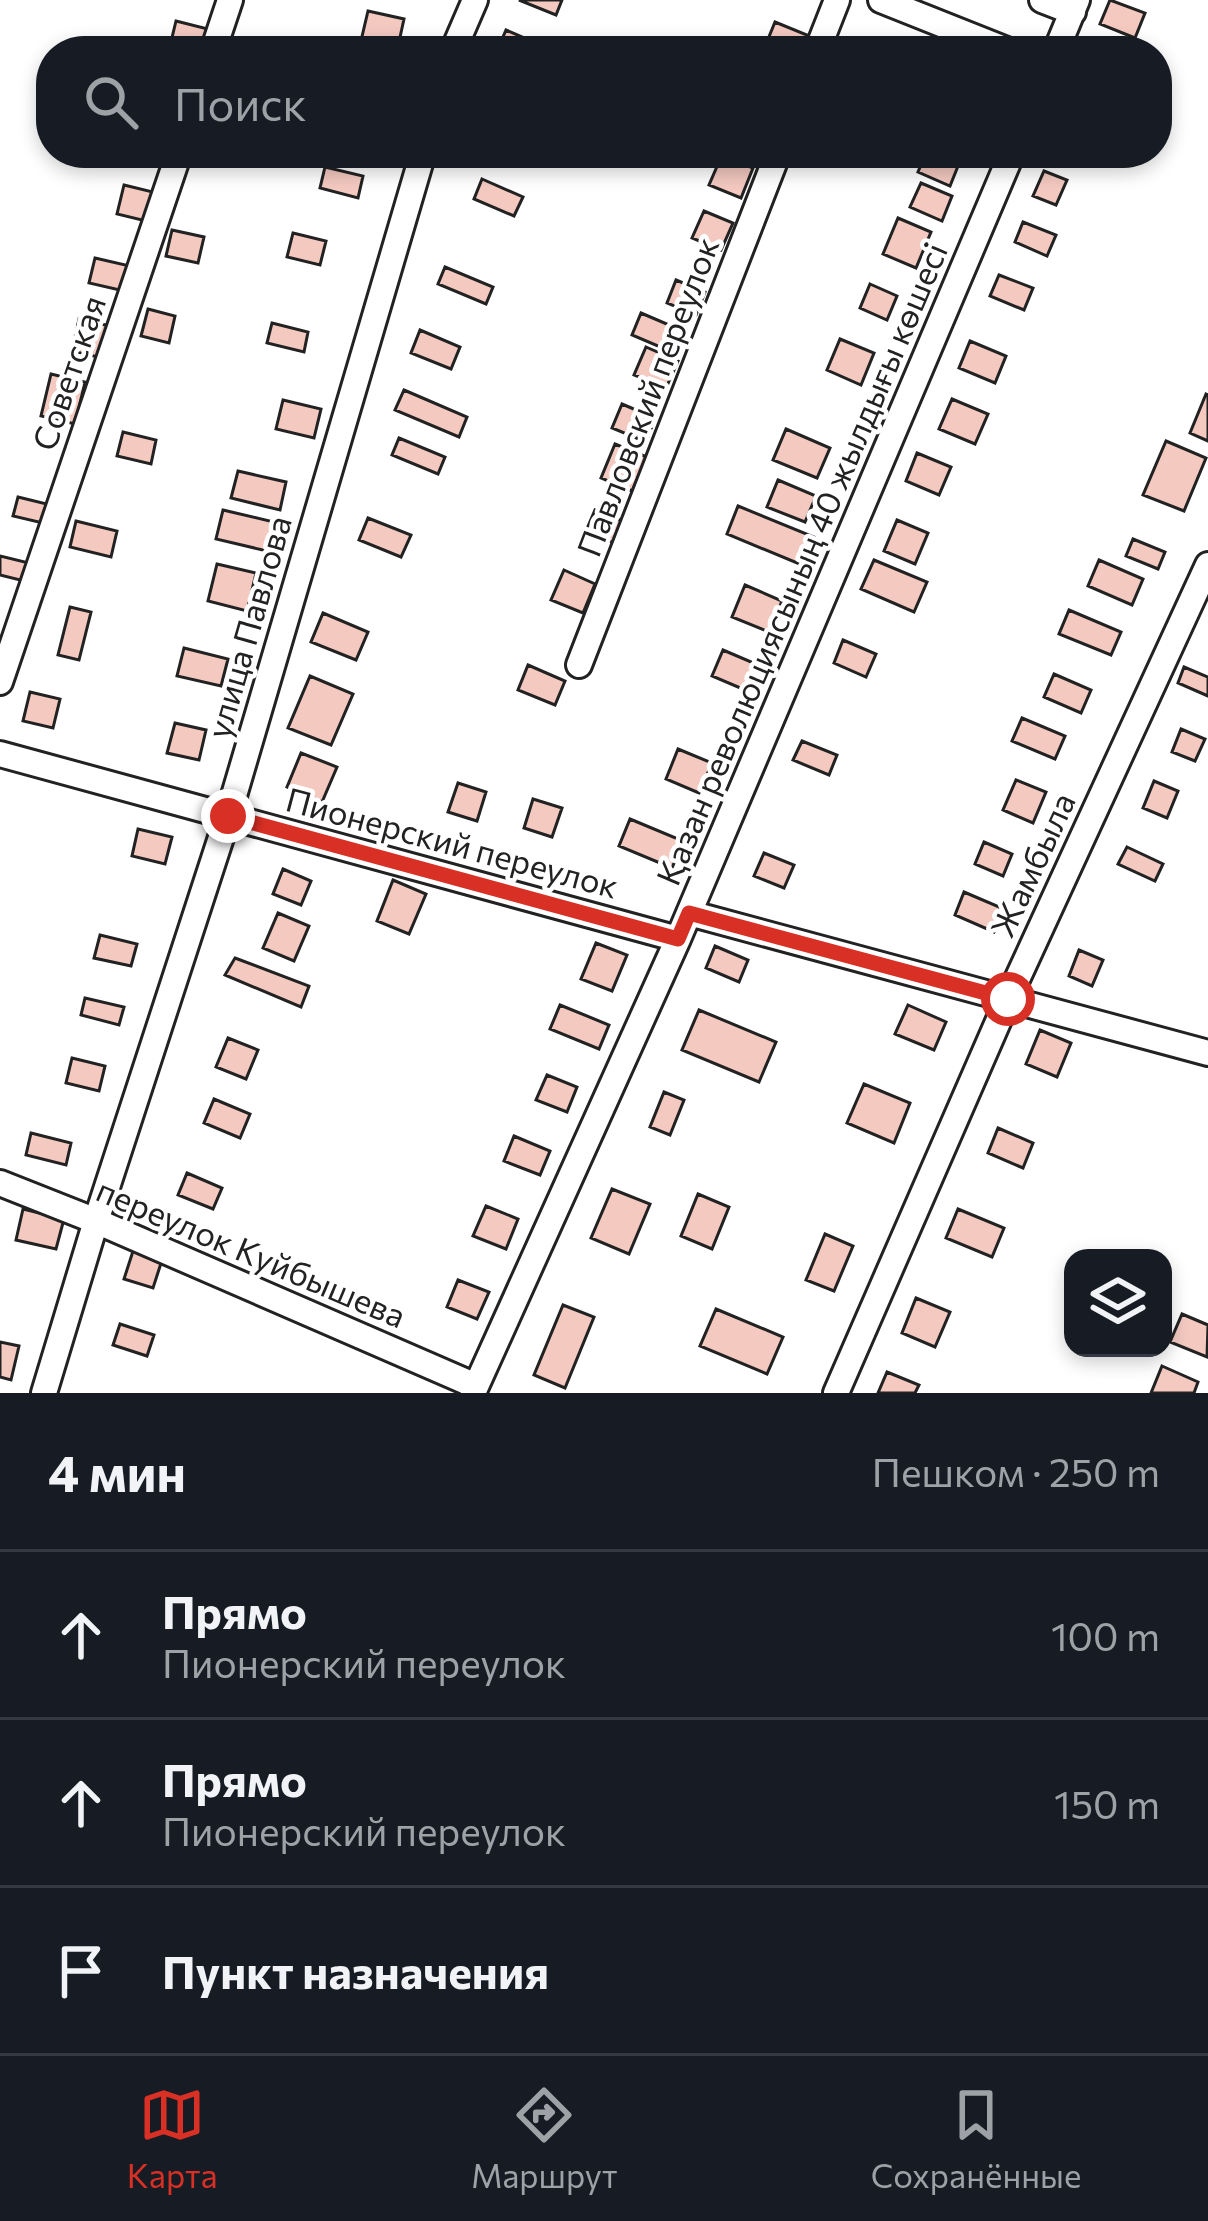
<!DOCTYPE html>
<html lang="ru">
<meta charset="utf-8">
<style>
body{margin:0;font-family:Commissioner,sans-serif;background:#20242c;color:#f1f3f6}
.controls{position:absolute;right:36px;bottom:36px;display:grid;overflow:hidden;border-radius:24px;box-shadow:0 6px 18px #0003}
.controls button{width:108px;height:108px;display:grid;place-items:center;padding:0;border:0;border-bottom:3px solid #363941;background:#171b24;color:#f1f3f6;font:60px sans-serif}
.stop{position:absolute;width:36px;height:36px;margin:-27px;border:9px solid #d93025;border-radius:50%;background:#fff}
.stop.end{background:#d93025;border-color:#fff;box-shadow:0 3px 12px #0008}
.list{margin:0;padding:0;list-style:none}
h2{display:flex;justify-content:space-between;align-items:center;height:156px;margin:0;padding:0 48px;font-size:51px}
h2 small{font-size:39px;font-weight:400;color:#9ea1a6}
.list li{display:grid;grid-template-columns:78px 1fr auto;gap:36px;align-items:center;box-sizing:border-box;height:168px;padding:0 48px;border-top:3px solid #363941}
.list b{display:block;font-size:45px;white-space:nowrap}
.list p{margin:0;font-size:39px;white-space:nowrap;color:#9ea1a6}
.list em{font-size:39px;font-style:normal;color:#9ea1a6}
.icon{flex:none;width:66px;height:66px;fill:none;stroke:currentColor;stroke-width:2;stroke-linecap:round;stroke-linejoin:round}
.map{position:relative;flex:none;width:1208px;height:1393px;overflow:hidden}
.search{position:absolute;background:#171b24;box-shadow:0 6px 18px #0003;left:36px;right:36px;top:36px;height:132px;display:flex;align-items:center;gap:30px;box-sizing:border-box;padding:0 42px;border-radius:48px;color:#9ea1a6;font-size:45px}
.sheet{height:660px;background:#171b24}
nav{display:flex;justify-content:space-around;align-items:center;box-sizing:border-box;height:168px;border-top:3px solid #363941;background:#171b24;font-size:33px;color:#9ea1a6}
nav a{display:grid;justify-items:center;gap:6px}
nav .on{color:#d93025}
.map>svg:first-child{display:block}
.building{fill:#f3c9c0;stroke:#222;stroke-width:3}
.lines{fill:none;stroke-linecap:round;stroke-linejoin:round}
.minor-casing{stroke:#222;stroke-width:30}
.minor{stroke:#fff;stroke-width:24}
.route{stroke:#d93025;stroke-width:15}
.labels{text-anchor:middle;stroke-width:9;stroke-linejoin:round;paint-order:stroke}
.street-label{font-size:33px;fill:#222;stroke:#fff}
</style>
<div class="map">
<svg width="1208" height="1393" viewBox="0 0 1208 1393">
<rect width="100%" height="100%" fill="#fff"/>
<path class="building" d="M 519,0 L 562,0 L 556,15 Z
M 1110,0 L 1145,13 L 1135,38 L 1100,24 Z
M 368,11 L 404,19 L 397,51 L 360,45 Z
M 176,21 L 208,29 L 203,51 L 169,50 Z
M 775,22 L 807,35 L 800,51 L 764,49 Z
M 506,30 L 550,49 L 549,51 L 497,51 Z
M 926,153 L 942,153 L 960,161 L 950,186 L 918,172 Z
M 722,155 L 753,168 L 741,198 L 709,185 Z
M 325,167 L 363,176 L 358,198 L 320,188 Z
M 1044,171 L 1067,180 L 1056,205 L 1033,196 Z
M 482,179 L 523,197 L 514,216 L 474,199 Z
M 921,183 L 952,196 L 942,221 L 910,207 Z
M 124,185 L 153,192 L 146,221 L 117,214 Z
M 704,211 L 733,223 L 721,250 L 692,238 Z
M 898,218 L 931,232 L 916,268 L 883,254 Z
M 1023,222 L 1056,235 L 1047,256 L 1015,242 Z
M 172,230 L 204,237 L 198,263 L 166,256 Z
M 293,233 L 326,241 L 320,265 L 287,257 Z
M 95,258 L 130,266 L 124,291 L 89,283 Z
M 445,267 L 493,287 L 486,304 L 438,284 Z
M 999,275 L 1033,288 L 1024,310 L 990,296 Z
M 676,280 L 705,292 L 696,315 L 667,303 Z
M 870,284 L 897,296 L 887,320 L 860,308 Z
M 148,309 L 175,316 L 169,343 L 141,336 Z
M 641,313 L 688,333 L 679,355 L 632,335 Z
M 79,319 L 110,326 L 102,358 L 72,351 Z
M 272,323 L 308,332 L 304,352 L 267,343 Z
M 420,330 L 460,347 L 451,369 L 411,353 Z
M 840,339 L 874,353 L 861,385 L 827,370 Z
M 970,341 L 1006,356 L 995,383 L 959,368 Z
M 646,347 L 678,361 L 666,388 L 634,375 Z
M 51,374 L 85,382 L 75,424 L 41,416 Z
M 404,390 L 467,417 L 459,437 L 395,410 Z
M 1206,394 L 1208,395 L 1208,441 L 1190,433 Z
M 952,399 L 988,414 L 975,444 L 939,429 Z
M 283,400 L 321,409 L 314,438 L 276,429 Z
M 622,404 L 655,418 L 646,442 L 612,428 Z
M 786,429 L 830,448 L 817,478 L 773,460 Z
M 123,432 L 156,440 L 151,464 L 117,456 Z
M 399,438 L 445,457 L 438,474 L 392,455 Z
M 1166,441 L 1206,458 L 1184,511 L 1143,495 Z
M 615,444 L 647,457 L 632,491 L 601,478 Z
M 917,453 L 951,467 L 939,495 L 906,481 Z
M 238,471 L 286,482 L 280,510 L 231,498 Z
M 778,480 L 816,496 L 805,522 L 767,507 Z
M 18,497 L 51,505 L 47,524 L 13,516 Z
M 738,506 L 814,537 L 802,565 L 727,534 Z
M 223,510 L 274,522 L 267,551 L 216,539 Z
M 595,510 L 625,522 L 616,544 L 586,531 Z
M 368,518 L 411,535 L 401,557 L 359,540 Z
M 897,520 L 928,533 L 915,564 L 884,551 Z
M 76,521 L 117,531 L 111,557 L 70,547 Z
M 1133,539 L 1165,552 L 1158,569 L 1126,556 Z
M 0,556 L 29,563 L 24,581 L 0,575 Z
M 874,560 L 927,582 L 914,612 L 861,589 Z
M 1099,560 L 1143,579 L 1132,605 L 1088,586 Z
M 217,564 L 256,573 L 247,611 L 208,601 Z
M 564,570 L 595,584 L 583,613 L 551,600 Z
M 745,585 L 782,601 L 769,632 L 732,617 Z
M 70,607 L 91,612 L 79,660 L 58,655 Z
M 1069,610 L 1121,632 L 1111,655 L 1059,634 Z
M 323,613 L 368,632 L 356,660 L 311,642 Z
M 843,640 L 876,654 L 866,677 L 834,663 Z
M 184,648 L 228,659 L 221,686 L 177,676 Z
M 723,650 L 756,664 L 745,690 L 712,676 Z
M 528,665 L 565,681 L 555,705 L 518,690 Z
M 1184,667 L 1208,677 L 1208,696 L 1178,683 Z
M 1054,674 L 1091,690 L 1081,713 L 1044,697 Z
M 310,676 L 353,694 L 331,745 L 288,728 Z
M 30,692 L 60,699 L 53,728 L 23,721 Z
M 1022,718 L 1065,736 L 1055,759 L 1012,741 Z
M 175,723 L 206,730 L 199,760 L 167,753 Z
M 1181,729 L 1205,739 L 1195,761 L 1172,752 Z
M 802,741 L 837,755 L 829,775 L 793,760 Z
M 678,749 L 712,763 L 699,793 L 666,779 Z
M 301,753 L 337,767 L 322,802 L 287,787 Z
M 1016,780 L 1046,792 L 1033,823 L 1003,810 Z
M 1154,781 L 1178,791 L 1167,818 L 1143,808 Z
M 458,783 L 486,792 L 477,821 L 448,812 Z
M 533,799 L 562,808 L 552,837 L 524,828 Z
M 630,819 L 683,841 L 672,868 L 619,846 Z
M 138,829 L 172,837 L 165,864 L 132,856 Z
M 984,842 L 1012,854 L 1003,876 L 975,864 Z
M 1127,847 L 1163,864 L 1155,881 L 1118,864 Z
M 764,853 L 794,865 L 784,888 L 754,876 Z
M 283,869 L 311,881 L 301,905 L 273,894 Z
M 393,880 L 426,894 L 409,934 L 377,921 Z
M 964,892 L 1004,909 L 994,932 L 955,915 Z
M 278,913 L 309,926 L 294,961 L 263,948 Z
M 100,935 L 137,944 L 131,966 L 94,958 Z
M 596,943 L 627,955 L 612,991 L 581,979 Z
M 715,946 L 748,960 L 739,982 L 706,968 Z
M 1079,950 L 1103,960 L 1092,986 L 1069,976 Z
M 235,958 L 309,986 L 301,1007 L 225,975 Z
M 85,998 L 124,1007 L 119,1025 L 81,1015 Z
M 560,1005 L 609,1025 L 599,1049 L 550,1029 Z
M 908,1005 L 946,1022 L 934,1050 L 895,1034 Z
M 699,1010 L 776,1042 L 759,1082 L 682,1050 Z
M 1040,1030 L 1071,1043 L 1057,1077 L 1026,1064 Z
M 228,1038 L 258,1050 L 246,1079 L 216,1067 Z
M 72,1058 L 105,1066 L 99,1091 L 66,1083 Z
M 547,1075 L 577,1087 L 567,1112 L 536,1100 Z
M 864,1084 L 910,1103 L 894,1143 L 847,1123 Z
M 664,1092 L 684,1100 L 670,1135 L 650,1127 Z
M 214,1099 L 250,1114 L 240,1138 L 204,1123 Z
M 998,1128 L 1033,1143 L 1023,1168 L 988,1153 Z
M 31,1133 L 71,1143 L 66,1165 L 26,1155 Z
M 514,1136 L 550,1151 L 540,1175 L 504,1161 Z
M 187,1173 L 222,1188 L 213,1209 L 178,1195 Z
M 612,1189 L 650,1204 L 629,1254 L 591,1238 Z
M 698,1194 L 729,1207 L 712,1249 L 681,1236 Z
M 486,1206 L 518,1219 L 506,1249 L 473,1236 Z
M 23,1209 L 64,1219 L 56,1249 L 16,1240 Z
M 958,1209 L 1004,1228 L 992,1257 L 946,1238 Z
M 825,1234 L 853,1246 L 834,1291 L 806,1280 Z
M 134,1248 L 163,1257 L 153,1288 L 124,1279 Z
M 458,1280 L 489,1292 L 477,1319 L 447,1307 Z
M 916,1298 L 950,1312 L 935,1347 L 902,1333 Z
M 563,1305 L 594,1317 L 565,1388 L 534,1375 Z
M 716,1309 L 783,1337 L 767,1374 L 700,1346 Z
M 1182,1314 L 1208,1325 L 1207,1357 L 1170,1342 Z
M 120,1324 L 154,1335 L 147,1356 L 113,1345 Z
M 0,1342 L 19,1346 L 11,1380 L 0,1377 Z
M 1162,1366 L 1198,1382 L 1194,1393 L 1151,1393 Z
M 887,1372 L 919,1385 L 915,1393 L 878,1393 Z"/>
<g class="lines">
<g class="minor-casing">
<path id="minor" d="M 881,0 L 1009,51
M 1042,0 L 1073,12
M 213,51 L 230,0
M 453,51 L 475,0
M 817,51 L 837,0
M 1056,51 L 1077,0
M 579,665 L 778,153
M 0,682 L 179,153
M 0,754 L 678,939
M 689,913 L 1208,1053
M 0,1183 L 96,1221 L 476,1386
M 44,1393 L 96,1221 L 228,816 L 423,153
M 473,1393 L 678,939 L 1012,153
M 836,1393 L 1008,999 L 1208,565"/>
</g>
<use href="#minor" class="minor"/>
</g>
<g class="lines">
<path class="route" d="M 228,816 L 678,939 L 689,913 L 1008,999"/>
</g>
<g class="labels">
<g class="street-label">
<text transform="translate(69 373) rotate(-71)" y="12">Советская</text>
<text transform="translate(648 397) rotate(-69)" y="12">Павловский переулок</text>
<text transform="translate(802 564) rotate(-67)" y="12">Қазан революциясының 40 жылдығы көшесі</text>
<text transform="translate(249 627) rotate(-74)" y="12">улица Павлова</text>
<text transform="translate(452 843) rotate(15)" y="12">Пионерский переулок</text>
<text transform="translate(1033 865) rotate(-65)" y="12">Жамбыла</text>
<text transform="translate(251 1253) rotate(23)" y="12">переулок Куйбышева</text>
</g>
</g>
</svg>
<div class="controls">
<button><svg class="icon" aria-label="layers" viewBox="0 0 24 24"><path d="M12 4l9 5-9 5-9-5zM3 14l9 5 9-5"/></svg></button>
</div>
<div class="stop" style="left:1008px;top:999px"></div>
<div class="stop end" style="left:228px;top:816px"></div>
<div class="search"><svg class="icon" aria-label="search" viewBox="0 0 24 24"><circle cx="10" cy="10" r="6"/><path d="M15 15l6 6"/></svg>Поиск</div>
</div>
<section class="sheet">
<h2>4 мин<small>Пешком · 250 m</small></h2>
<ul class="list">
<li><svg class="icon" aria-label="ahead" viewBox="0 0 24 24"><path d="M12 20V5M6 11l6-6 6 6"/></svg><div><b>Прямо</b><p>Пионерский переулок</p></div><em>100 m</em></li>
<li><svg class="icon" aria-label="ahead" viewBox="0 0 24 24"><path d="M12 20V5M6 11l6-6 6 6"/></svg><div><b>Прямо</b><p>Пионерский переулок</p></div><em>150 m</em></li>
<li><svg class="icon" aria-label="arrive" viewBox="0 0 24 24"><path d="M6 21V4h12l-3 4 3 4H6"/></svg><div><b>Пункт назначения</b></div></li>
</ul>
</section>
<nav>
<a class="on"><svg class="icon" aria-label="map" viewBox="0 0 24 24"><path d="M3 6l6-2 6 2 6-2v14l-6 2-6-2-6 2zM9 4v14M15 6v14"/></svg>Карта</a>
<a><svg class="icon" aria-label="directions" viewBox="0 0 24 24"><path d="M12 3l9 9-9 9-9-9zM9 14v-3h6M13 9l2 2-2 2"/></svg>Маршрут</a>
<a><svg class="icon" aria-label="saved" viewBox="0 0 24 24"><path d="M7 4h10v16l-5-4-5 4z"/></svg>Сохранённые</a>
</nav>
